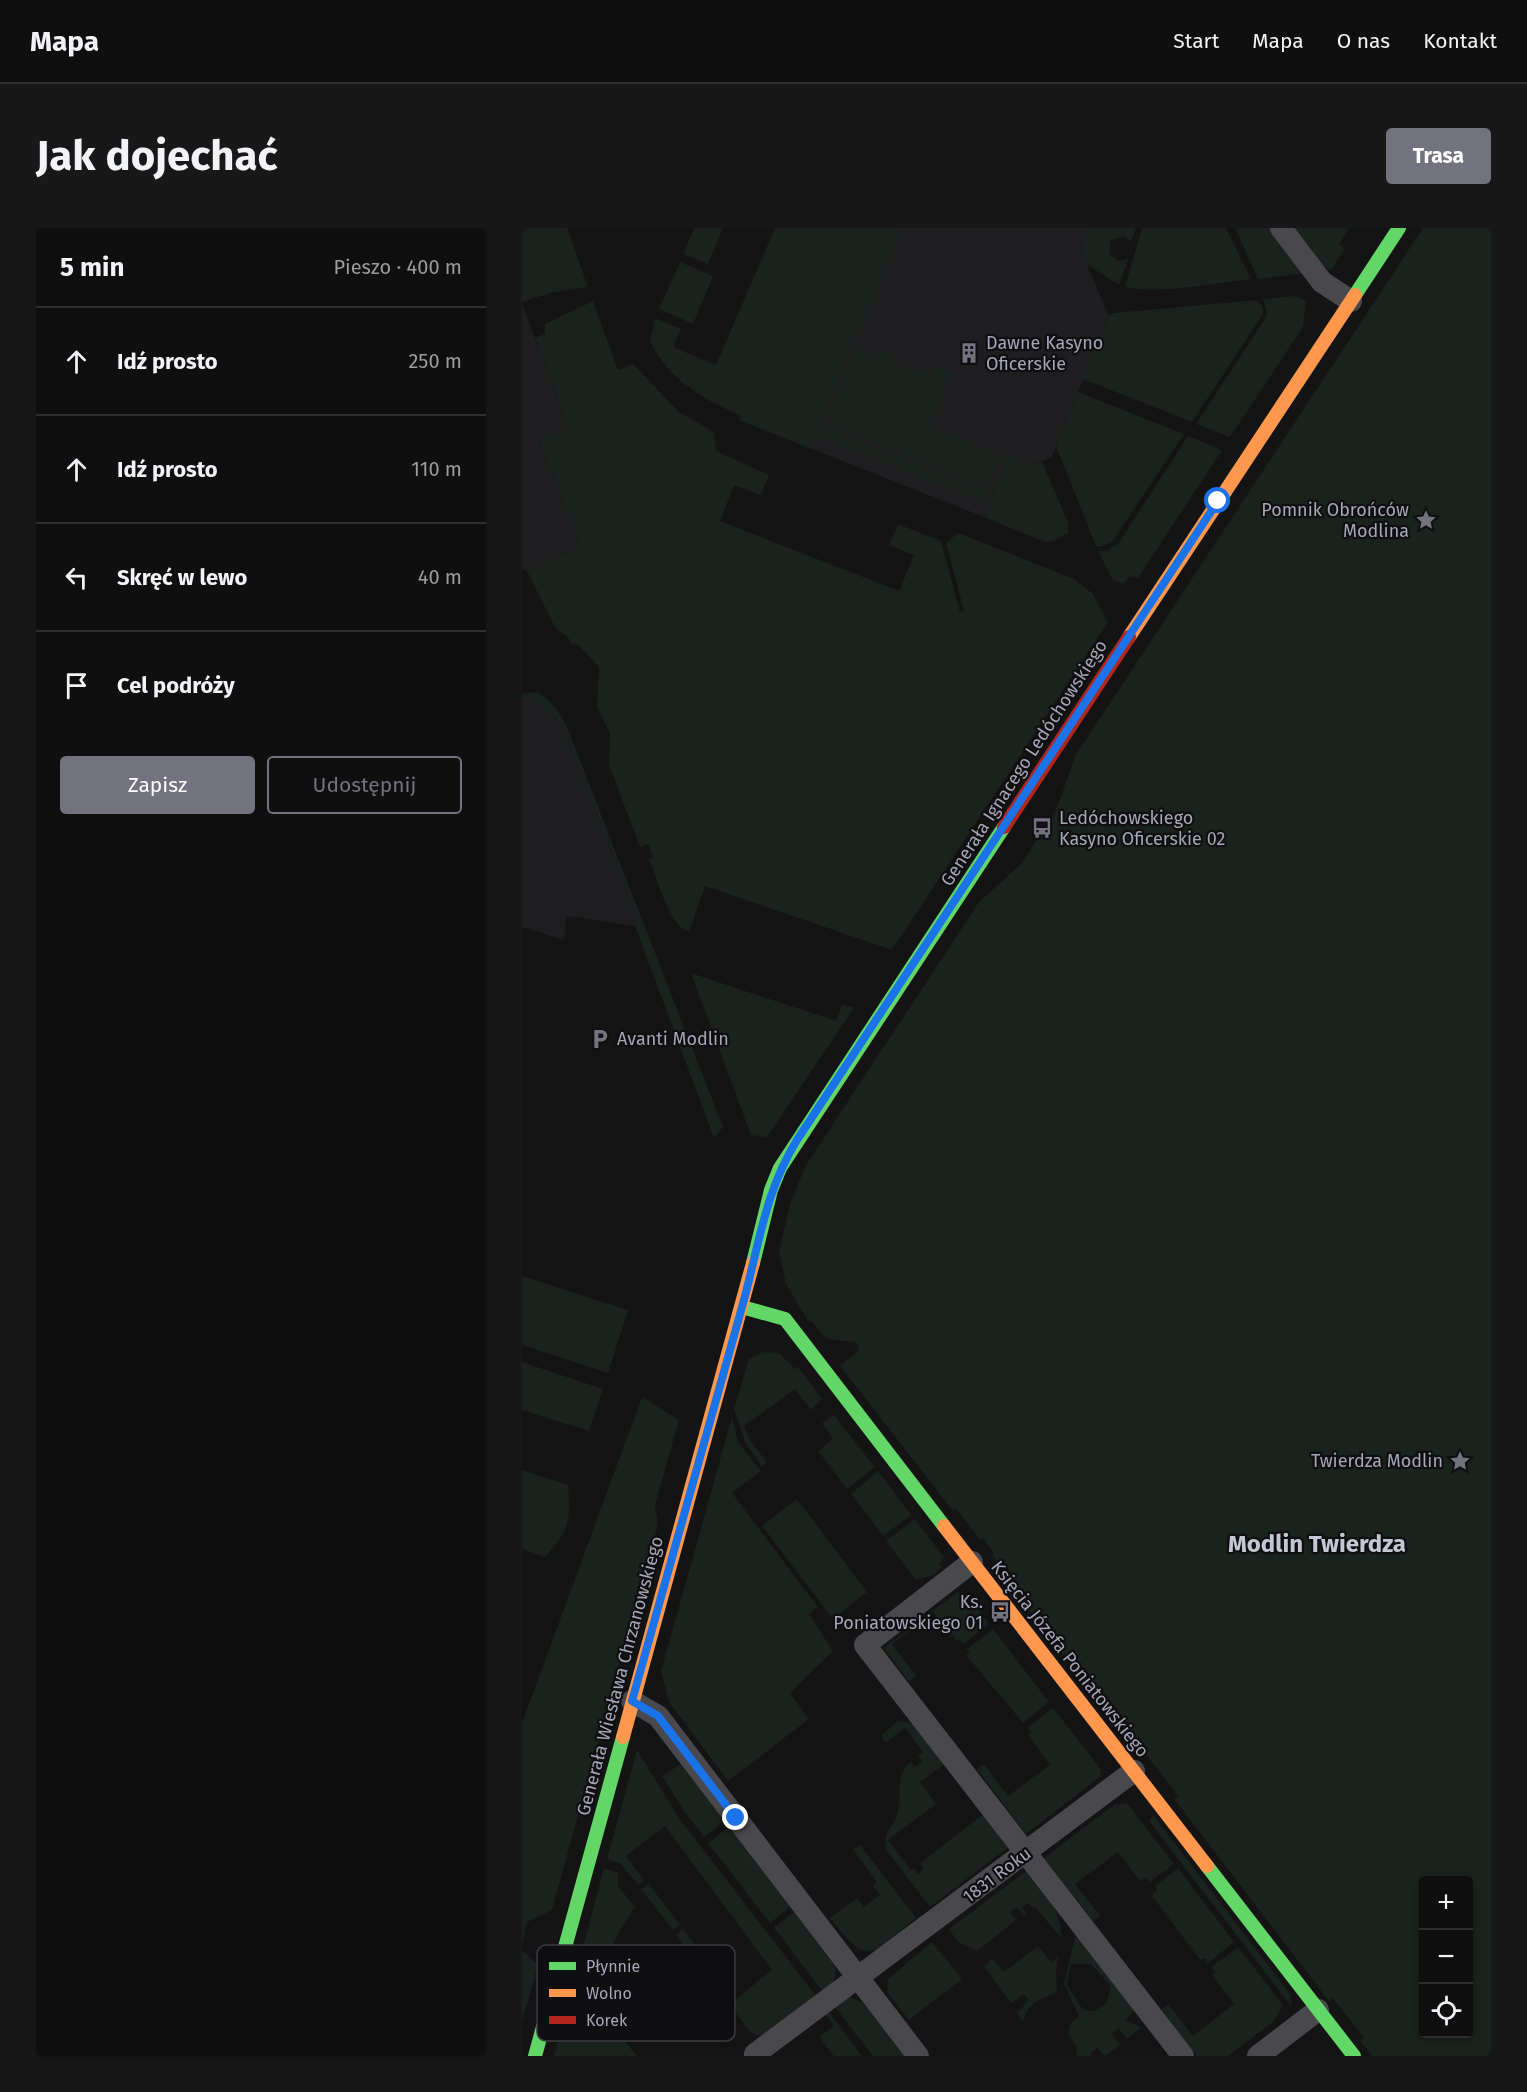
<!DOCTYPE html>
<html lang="pl">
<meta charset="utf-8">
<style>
body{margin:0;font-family:"Fira Sans",sans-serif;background:#181818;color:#f1f3f6}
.controls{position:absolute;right:18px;bottom:18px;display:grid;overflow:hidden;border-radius:6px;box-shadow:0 3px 9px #0003}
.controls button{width:54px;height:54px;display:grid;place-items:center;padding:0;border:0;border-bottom:2px solid #2f2f2f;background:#0f0f0f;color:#f1f3f6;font:30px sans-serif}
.stop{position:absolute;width:18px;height:18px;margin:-14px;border:4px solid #1a73e8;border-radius:50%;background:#fff}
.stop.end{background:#1a73e8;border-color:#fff;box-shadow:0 2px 6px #0008}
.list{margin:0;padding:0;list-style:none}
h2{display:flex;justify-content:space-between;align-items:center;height:78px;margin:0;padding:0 24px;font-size:26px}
h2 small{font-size:20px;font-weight:400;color:#9b9c9e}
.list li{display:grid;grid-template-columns:39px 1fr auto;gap:18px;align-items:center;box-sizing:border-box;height:108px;padding:0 24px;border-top:2px solid #2f2f2f}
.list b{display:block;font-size:22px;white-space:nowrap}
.list em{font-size:20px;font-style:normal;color:#9b9c9e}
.actions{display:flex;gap:12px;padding:18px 24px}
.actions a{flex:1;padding:14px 0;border:2px solid #72737e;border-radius:6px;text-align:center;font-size:21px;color:#72737e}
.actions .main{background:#72737e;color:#fff}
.icon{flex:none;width:33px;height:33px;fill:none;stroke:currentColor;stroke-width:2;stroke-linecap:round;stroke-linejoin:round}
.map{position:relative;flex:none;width:969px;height:1828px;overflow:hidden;border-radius:6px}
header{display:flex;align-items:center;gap:36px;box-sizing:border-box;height:84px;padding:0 30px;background:#0f0f0f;border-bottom:2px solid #2f2f2f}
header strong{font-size:28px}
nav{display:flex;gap:33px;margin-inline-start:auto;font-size:21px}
.intro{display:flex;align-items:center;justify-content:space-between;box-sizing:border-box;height:144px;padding:0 36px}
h1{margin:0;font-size:42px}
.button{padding:15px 27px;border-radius:6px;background:#72737e;color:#fff;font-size:21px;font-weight:700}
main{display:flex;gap:36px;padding:0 36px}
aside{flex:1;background:#0f0f0f;border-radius:6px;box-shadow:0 3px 9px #0003}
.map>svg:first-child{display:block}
.built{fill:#1e1e20}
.green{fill:#1a221d;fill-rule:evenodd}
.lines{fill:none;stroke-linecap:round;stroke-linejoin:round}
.street{stroke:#48484d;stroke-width:22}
.fast{stroke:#63d668;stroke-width:14}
.slow{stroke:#ff974d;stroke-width:14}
.jam{stroke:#b3261e;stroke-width:14}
.route{stroke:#1a73e8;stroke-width:8}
.labels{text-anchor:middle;stroke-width:4.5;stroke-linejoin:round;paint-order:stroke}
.poi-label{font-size:18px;fill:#a4a6b7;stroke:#0f0e10;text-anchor:start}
.street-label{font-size:18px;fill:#a4a6b7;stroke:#0f0e10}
.district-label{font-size:24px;font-weight:bold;fill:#c5c6d3;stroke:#0f0e10}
.key{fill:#0f0e10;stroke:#3c3c42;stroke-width:1.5}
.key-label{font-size:16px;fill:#a4a6b7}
</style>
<header>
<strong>Mapa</strong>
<nav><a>Start</a><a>Mapa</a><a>O nas</a><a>Kontakt</a></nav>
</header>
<div class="intro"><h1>Jak dojechać</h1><a class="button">Trasa</a></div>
<main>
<aside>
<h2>5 min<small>Pieszo · 400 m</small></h2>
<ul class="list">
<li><svg class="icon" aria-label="ahead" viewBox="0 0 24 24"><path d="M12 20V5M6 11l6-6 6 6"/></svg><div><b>Idź prosto</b></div><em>250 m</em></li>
<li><svg class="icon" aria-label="ahead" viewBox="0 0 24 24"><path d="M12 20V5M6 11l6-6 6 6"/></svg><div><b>Idź prosto</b></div><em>110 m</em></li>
<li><svg class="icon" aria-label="left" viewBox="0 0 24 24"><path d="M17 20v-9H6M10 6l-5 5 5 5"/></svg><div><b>Skręć w lewo</b></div><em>40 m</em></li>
<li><svg class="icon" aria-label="arrive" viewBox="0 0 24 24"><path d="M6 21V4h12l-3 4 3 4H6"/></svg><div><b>Cel podróży</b></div></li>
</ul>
<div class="actions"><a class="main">Zapisz</a><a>Udostępnij</a></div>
</aside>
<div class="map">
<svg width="969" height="1828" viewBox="0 0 969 1828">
<rect width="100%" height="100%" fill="#141414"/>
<path class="built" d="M 366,0 L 564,0 L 559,22 L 587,88 L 529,230 L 512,236 L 487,228 L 462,289 L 273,214 Z
M 0,75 L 47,202 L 17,213 L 59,319 L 0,343 Z
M 0,469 L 17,475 L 39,496 L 115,687 L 113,698 L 45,688 L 42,712 L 0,699 Z"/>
<path class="green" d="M 0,0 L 45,0 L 66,59 L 28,65 L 0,74 Z
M 172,0 L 201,0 L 186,36 L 161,26 Z
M 253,0 L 380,0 L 341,102 L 336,100 L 289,221 L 217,192 L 218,187 C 181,172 147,151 128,114 L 133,90 L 159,101 L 151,119 L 194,137 Z
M 564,0 L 614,0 L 609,14 L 602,8 L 589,12 L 587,26 L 597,33 L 607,30 L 597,57 L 566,37 L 559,22 Z
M 620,0 L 704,0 L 729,51 C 694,55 635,67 603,59 Z
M 713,0 L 749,0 L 783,45 L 736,51 Z
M 769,0 L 827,0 L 817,16 L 823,21 L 809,42 L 803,39 Z
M 901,0 L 969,0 L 969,1828 L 850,1828 L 838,1813 L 842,1810 L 811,1770 L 807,1773 L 652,1571 L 656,1568 L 624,1526 L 619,1529 L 501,1374 L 503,1371 L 470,1327 L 472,1325 L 461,1310 L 458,1312 L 434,1280 L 431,1283 L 318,1138 L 337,1122 L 334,1114 L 304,1111 L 290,1094 L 286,1093 L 264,1056 L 257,1024 L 268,976 L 284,937 L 457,674 L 500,635 L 535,580 L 553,528 ZM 902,1652 L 946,1652 L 946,1806 L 902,1806 Z
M 158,34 L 191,48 L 171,96 L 137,81 Z
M 774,68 L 784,73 L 781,99 L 708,209 L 674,196 L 743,91 L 745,84 L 741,71 Z
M 735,72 L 740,78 L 741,86 L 670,194 L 561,151 L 587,88 L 592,85 Z
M 71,73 L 96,142 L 111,136 L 157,184 L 192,204 L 194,223 L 247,247 L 239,267 L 212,257 L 198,293 L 377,363 L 392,327 L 367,317 L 376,296 L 419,313 L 438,384 L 442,383 L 424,315 L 436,305 L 552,351 L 570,365 L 586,394 L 370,722 L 183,658 L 167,704 C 147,698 135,650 127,631 L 131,629 L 126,616 L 118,619 L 87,537 L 88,505 L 75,480 L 77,439 L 55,416 L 50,417 L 46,409 L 34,401 L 4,341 L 59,319 L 17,213 L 47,201 L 13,110 L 23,106 L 23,96 Z
M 334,120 L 352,127 L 354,120 L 369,126 L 368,132 L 410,148 L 415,137 L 432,146 L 428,146 L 410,200 L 482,226 L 470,251 L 457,256 L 312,198 L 308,185 Z
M 556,164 L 662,206 L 591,313 L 579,319 L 574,318 L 534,218 Z
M 305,194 L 310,202 L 454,259 L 470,257 L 463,275 L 299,210 Z
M 666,208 L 700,222 L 616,350 L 608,348 L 601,356 L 590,351 L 576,323 L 584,323 L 596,316 Z
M 487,227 L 512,236 L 520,234 L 546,294 L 546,305 L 532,313 L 523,314 L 462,289 Z
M 14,464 C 42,476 51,517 62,543 L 201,899 L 192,910 L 113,698 L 115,687 L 39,496 L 17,475 L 0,469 L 0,466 Z
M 169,745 L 314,793 L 320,776 L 332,780 L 245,909 L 229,907 Z
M 0,1048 L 106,1082 L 86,1145 L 0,1117 Z
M 241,1124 L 257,1125 L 273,1141 L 276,1139 L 300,1171 L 289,1182 L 273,1161 L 222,1198 L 229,1214 L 245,1234 L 240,1239 L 223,1214 L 212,1181 L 227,1131 Z
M 0,1134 L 81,1161 L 67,1203 L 0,1182 Z
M 120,1169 L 157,1192 L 133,1277 L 136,1297 L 30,1682 L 5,1694 L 0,1719 L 0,1495 Z
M 312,1187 L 353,1239 L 325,1261 L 296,1223 L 311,1211 L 300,1195 Z
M 210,1189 L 216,1214 L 239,1243 L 210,1265 L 296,1379 L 287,1386 L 311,1423 L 268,1465 L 287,1491 L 206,1553 L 147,1474 L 139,1443 Z
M 0,1242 L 46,1257 C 49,1292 48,1302 23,1329 L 0,1321 Z
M 356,1243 L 389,1287 L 361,1308 L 329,1266 Z
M 275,1271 L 345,1364 L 311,1391 L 240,1298 Z
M 393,1291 L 422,1329 L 417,1336 L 420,1339 L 412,1347 L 394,1352 L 364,1313 Z
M 443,1364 L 467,1396 L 441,1416 L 437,1411 L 435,1413 L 411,1384 L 370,1416 L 394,1448 L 387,1454 L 362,1420 L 434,1365 Z
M 471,1401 L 527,1474 L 501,1495 L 444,1427 L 448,1424 L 445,1421 Z
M 531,1480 L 578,1540 L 579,1548 L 504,1606 L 455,1541 L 462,1536 L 486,1568 L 528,1537 L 506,1507 L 509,1504 L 505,1500 Z
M 376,1493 L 395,1496 L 423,1536 L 398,1554 L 414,1576 L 366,1612 L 389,1642 L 392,1640 L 396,1646 L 402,1641 L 398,1635 L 463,1585 L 488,1618 L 408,1679 L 365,1623 C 359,1601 373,1601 376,1583 C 380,1566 372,1546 389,1534 L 393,1539 L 400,1533 L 396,1528 L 401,1524 L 383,1500 L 365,1514 L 361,1513 L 360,1507 Z
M 115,1522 L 157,1590 L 294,1768 L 240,1807 L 234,1807 L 228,1804 L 189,1752 L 196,1747 L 214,1771 L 250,1742 L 143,1598 L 104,1628 L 122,1652 L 116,1657 L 99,1636 L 85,1631 Z
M 159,1536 L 203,1593 L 182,1609 L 162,1583 L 140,1548 Z
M 605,1575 L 652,1636 L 628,1654 L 624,1649 L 618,1653 L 596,1624 L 553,1656 L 578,1688 L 571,1693 L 522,1630 L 592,1577 Z
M 631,1587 L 769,1767 L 769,1778 L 627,1593 Z
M 207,1599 L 268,1679 L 248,1695 L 186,1615 Z
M 338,1617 L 394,1690 C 349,1725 348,1742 308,1690 L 335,1670 L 342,1679 L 358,1667 L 351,1658 L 355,1654 L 331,1622 Z
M 82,1640 L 96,1645 L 96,1658 L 113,1679 C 96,1704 77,1733 88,1764 L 72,1778 L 115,1828 L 32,1828 Z
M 656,1640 L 712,1714 L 686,1735 L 682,1730 L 678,1732 L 630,1668 L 635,1662 L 633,1658 Z
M 507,1641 C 525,1666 538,1680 540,1711 L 513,1679 L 511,1680 L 506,1675 L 500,1679 L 504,1685 L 502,1687 L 495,1679 L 488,1684 L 494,1692 L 455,1723 L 436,1714 L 427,1701 Z
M 127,1656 L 158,1697 L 151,1702 L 119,1661 Z
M 272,1684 L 313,1738 C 315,1751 311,1757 302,1766 L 252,1699 Z
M 161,1701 L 192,1742 L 185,1748 L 154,1707 Z
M 553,1709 L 560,1712 L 613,1782 L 603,1792 L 620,1799 L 605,1811 L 596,1800 L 590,1806 L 598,1817 L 583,1828 L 575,1820 L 568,1825 L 570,1828 L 554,1828 L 555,1819 L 546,1806 L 548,1796 L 557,1788 L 542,1756 ZM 549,1736 L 569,1736 L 589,1758 L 585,1774 L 573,1783 L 561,1782 L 545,1757 Z
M 410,1714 L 440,1751 L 387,1792 L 365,1764 L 366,1751 Z
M 516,1718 L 529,1734 L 536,1729 L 534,1743 L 535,1764 C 518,1771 506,1775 501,1794 L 495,1785 L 507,1772 L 502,1766 L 489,1775 L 462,1738 L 470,1731 L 482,1744 Z
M 716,1719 L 761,1777 L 752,1793 L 706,1828 L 675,1828 L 639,1782 L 646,1776 L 671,1808 L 712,1776 L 690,1747 L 693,1744 L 689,1739 Z
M 0,1722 L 16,1737 L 0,1794 Z
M 328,1769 L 341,1775 L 382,1828 L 351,1828 L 310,1775 Z
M 304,1780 L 340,1828 L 312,1828 L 297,1809 L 312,1798 L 301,1783 Z"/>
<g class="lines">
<path class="street" d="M 759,0 L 800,54 L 829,73
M 450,1334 L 343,1417 L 661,1828
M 110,1473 L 136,1488 L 396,1828
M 234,1828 L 233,1826 L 612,1543
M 736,1828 L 796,1782"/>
<path class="fast" d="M 833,67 L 877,0
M 231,1035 L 249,962 L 258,940 L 482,599
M 220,1079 L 263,1091 L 422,1298
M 685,1638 L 832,1828
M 13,1828 L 101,1509"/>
<path class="slow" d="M 607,409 L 833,67
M 422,1298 L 685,1638
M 101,1509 L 231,1035"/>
<path class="jam" d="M 482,599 L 607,409"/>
</g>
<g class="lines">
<path class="route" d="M 214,1590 L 136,1488 L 110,1473 C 146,1342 184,1211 220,1079 C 237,1019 242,965 275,912 L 696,273"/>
</g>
<defs>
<g id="building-bare" transform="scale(1.62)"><path d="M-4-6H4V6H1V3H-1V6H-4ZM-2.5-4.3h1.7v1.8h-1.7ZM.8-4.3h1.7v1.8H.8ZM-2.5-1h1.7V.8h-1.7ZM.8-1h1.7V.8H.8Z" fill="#72737e" stroke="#0f0e10" stroke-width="2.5" paint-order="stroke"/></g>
<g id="sight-bare" transform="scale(1.62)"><path d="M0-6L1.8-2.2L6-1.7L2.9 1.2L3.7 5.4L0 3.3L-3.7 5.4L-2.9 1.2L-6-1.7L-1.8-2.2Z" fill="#72737e" stroke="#0f0e10" stroke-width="2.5" paint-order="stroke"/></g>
<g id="bus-bare" transform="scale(1.62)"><path d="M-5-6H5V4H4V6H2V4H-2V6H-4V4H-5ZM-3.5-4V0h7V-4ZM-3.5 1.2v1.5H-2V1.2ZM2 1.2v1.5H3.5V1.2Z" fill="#72737e" stroke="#0f0e10" stroke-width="2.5" paint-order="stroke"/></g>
<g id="parking-bare" transform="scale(1.62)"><path d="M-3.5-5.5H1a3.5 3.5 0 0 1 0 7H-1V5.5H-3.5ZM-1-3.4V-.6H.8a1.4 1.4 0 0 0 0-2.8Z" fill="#72737e" stroke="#0f0e10" stroke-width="2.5" paint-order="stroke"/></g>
</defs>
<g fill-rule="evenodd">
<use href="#building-bare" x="447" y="125"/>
<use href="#sight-bare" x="904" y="292"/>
<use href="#bus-bare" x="520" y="600"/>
<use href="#parking-bare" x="78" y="811"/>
<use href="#sight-bare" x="938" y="1233"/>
<use href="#bus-bare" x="478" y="1384"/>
</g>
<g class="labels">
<g class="poi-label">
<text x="464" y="121">Dawne Kasyno<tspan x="464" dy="21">Oficerskie</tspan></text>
<text x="887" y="288" text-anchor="end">Pomnik Obrońców<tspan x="887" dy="21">Modlina</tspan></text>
<text x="537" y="596">Ledóchowskiego<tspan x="537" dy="21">Kasyno Oficerskie 02</tspan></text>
<text x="95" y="817">Avanti Modlin</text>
<text x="921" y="1239" text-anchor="end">Twierdza Modlin</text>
<text x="461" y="1380" text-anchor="end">Ks.<tspan x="461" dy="21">Poniatowskiego 01</tspan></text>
</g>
<g class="street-label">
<text transform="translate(502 535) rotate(-57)" y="6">Generała Ignacego Ledóchowskiego</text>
<text transform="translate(548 1431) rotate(52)" y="6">Księcia Józefa Poniatowskiego</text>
<text transform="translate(98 1448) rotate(-75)" y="6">Generała Wiesława Chrzanowskiego</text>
<text transform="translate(475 1647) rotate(-37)" y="6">1831 Roku</text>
</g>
<g class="district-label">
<text x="795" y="1324">Modlin Twierdza</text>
</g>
</g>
<rect x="15" y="1717" width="198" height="96" rx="9" class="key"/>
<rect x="27" y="1734" width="27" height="8" fill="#63d668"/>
<rect x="27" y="1761" width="27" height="8" fill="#ff974d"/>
<rect x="27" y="1788" width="27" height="8" fill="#b3261e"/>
<g class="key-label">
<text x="64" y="1744">Płynnie</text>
<text x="64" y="1771">Wolno</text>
<text x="64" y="1798">Korek</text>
</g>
</svg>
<div class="controls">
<button>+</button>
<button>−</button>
<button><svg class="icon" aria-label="locate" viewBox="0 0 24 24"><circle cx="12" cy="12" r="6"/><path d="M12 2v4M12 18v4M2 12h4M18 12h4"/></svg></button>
</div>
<div class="stop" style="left:696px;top:273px"></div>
<div class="stop end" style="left:214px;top:1590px"></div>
</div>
</main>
